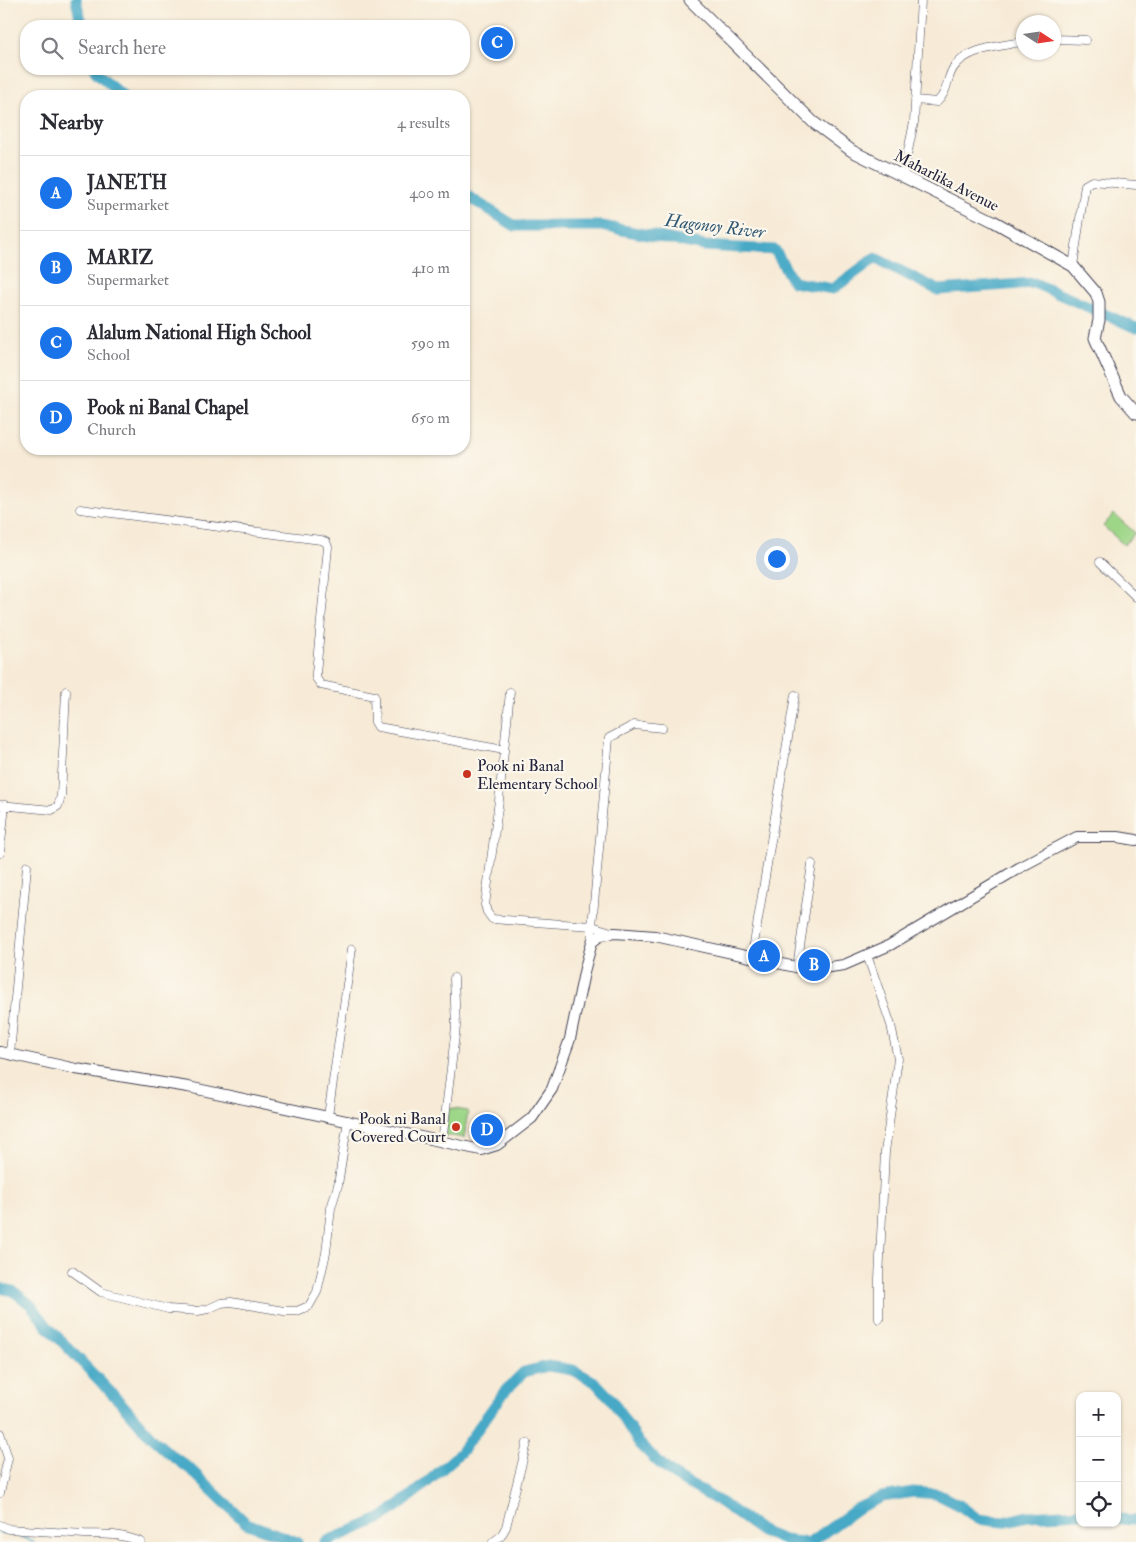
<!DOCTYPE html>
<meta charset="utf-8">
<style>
body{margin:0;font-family:"IM FELL Double Pica",serif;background:#f2f2f3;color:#2b2b33}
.controls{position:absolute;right:15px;bottom:15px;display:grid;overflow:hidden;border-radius:10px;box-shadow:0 1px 4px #0004}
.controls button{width:45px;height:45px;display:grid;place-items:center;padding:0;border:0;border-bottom:1px solid #e1e1e2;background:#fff;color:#2b2b33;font:25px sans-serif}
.compass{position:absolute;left:1016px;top:15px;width:45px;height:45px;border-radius:50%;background:#fff;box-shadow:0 1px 4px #0004;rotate:102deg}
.you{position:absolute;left:776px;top:558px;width:18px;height:18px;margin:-12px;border:4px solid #fff;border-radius:50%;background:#1a73e8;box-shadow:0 0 0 8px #1a73e833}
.badge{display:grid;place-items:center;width:32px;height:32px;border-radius:50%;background:#1a73e8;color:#fff;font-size:16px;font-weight:700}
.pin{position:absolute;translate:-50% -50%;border:2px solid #fff;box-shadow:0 1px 5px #0006}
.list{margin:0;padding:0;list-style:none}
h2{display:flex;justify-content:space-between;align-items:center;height:65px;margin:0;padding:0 20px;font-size:21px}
h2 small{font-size:16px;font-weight:400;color:#7c7c81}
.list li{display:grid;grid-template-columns:32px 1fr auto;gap:15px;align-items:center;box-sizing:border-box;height:75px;padding:0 20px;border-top:1px solid #e1e1e2}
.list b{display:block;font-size:19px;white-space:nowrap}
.list p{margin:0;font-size:16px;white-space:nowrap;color:#7c7c81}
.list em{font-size:16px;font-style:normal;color:#7c7c81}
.icon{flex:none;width:28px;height:28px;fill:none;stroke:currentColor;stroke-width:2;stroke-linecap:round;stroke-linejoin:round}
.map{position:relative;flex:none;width:1136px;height:1542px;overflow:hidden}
.search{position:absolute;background:#fff;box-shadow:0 1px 4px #0004;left:20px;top:20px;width:450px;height:55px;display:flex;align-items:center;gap:12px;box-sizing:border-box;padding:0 18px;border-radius:20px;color:#7c7c81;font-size:19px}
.panel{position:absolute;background:#fff;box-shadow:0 1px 4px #0004;left:20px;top:90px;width:450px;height:365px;border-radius:20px}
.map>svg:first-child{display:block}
.green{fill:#9ed688;stroke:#607c62}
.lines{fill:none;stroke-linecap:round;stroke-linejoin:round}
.stream{stroke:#47a9c6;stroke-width:2}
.river{stroke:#47a9c6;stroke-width:11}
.minor-casing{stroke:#424052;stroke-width:9}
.tertiary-casing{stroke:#424052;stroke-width:12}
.secondary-casing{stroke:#424052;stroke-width:13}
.minor{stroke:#fff;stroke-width:8}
.tertiary{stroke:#fff;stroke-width:10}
.secondary{stroke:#fff;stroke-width:11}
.poi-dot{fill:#c8321e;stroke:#fbf7ec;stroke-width:2}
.labels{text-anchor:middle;stroke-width:4.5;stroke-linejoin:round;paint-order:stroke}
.street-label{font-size:16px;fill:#22223b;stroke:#fbf7ec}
.poi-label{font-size:16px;fill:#22223b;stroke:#fbf7ec;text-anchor:start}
.water-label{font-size:18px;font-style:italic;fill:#315873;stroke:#fbf7ec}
</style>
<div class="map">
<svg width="1136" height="1542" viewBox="0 0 1136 1542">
<rect width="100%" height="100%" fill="#fbf7ec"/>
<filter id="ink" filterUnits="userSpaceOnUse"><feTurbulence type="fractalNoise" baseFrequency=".02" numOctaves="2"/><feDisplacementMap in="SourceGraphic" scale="10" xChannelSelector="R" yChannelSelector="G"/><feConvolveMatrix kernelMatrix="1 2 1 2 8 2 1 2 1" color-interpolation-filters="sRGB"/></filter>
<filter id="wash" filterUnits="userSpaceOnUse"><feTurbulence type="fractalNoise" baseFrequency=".0096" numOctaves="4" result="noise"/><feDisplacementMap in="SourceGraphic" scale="20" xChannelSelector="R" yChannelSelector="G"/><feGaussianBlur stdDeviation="1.12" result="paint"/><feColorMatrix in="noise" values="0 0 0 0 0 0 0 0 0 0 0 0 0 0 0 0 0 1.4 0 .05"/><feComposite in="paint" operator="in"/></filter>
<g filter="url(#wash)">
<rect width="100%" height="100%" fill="#f7ebd7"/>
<path class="green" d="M 1114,514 L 1135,533 L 1124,545 L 1103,526 Z
M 449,1108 L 468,1111 L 464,1138 L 445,1135 Z"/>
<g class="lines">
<path class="stream" d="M 0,1533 L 16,1534 L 34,1542"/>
<path class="river" d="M 76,0 L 82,26
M 95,69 L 96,72 L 123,96
M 464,194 L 515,226 L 602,226 L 705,246 L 775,250 L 793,282 L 833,289 L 875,258 L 938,290 L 1034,283 L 1136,328
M 0,1288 L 13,1291 L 31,1305 L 47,1326 L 121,1403 L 154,1440 L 171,1455 L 190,1469 L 246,1523 L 297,1542
M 1117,1519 L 1136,1520
M 325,1542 L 382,1518 L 422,1487 L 460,1453 L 506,1390 L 524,1372 L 548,1366 L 573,1370 L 595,1382 L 612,1400 L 639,1443 L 657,1461 L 675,1476 L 722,1503 L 761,1531 L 784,1540 L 802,1542
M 811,1542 L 858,1508 L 882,1497 L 913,1492 L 937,1494 L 959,1505 L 978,1519 L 1003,1522 L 1028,1516 L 1080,1513"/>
</g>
</g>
<g filter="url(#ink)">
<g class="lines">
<g class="minor-casing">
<path id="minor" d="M 1054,39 L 1086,40
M 915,100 L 937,102 C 949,91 946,78 954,67 C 969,47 1001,47 1024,41
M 903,175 L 914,122 L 921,0
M 1073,266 L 1085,185 L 1092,181 L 1136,185
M 80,509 L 321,540 L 326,542 L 328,547 L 316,673 L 316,678 L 321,685 L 374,696 L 375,722 L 378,727 L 504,750
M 1100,562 L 1136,597
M 510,692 L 499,800 L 485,905 L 487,912 L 492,919 L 592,926 L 592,942
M 0,805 L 52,810 L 58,806 L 61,796 L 66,691
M 0,853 L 5,805
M 611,932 L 592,926 L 609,738 L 634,725 L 662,728
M 867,955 L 891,1025 L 898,1059 L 885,1152 L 879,1279 L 879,1319
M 752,956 L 795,695
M 797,967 L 812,864
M 10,1054 L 27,866
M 328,1116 L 352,949
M 442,1142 L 456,1027 L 454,978
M 72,1271 L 101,1292 L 168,1309 L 198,1311 L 208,1309 L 221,1303 L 231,1302 L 284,1311 L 297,1311 L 309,1306 L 317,1292 L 326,1253 L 331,1208 L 338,1185 L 348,1120
M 0,1433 L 8,1458 L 0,1493
M 0,1525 L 9,1529 C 34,1531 59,1532 84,1534 C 107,1535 119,1533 141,1542
M 493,1542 L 501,1536 L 506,1527 L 527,1443"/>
</g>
<g class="tertiary-casing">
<path id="tertiary" d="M 0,1052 L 76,1069 L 188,1087 L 481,1150 L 497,1145 L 532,1118 L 552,1089 L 570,1039 L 585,968 L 592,942 L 601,935 L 615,933 L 655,936 L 809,970 L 844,965 L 890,945 L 1024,865 L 1077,837 L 1118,837 L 1136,840"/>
</g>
<g class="secondary-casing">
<path id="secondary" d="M 690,0 L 813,122 L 852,151 L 993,221 L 1073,266 L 1096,293 L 1099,302 L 1099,320 L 1095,338 L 1121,396 L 1136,413"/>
</g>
<use href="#minor" class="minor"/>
<use href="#tertiary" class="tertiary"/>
<use href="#secondary" class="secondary"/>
</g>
</g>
<g class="poi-dot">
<circle cx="467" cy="774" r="5"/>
<circle cx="456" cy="1127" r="5"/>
</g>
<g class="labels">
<g class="street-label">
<text transform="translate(947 180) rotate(27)" y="6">Maharlika Avenue</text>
</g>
<g class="poi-label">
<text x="477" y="771">Pook ni Banal<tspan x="477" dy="18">Elementary School</tspan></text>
<text x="446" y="1124" text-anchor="end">Pook ni Banal<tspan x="446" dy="18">Covered Court</tspan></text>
</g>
<g class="water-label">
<text transform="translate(715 226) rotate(7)" y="6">Hagonoy River</text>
</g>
</g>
</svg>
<div class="controls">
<button>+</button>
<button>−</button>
<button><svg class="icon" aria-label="locate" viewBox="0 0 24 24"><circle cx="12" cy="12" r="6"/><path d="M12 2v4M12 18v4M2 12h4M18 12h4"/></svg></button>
</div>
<svg class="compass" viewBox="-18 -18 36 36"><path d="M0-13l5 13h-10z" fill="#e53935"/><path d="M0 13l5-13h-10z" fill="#7c7c81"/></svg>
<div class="you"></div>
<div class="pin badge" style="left:764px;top:956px">A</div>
<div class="pin badge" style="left:814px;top:965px">B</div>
<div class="pin badge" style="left:497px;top:43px">C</div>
<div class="pin badge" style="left:487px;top:1130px">D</div>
<div class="search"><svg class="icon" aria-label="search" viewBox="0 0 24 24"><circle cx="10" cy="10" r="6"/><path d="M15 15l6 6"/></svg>Search here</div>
<section class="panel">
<h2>Nearby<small>4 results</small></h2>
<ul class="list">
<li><span class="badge">A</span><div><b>JANETH</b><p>Supermarket</p></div><em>400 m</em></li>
<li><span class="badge">B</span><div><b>MARIZ</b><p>Supermarket</p></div><em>410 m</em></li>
<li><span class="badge">C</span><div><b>Alalum National High School</b><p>School</p></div><em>590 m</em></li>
<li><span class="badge">D</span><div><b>Pook ni Banal Chapel</b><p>Church</p></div><em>650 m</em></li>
</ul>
</section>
</div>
